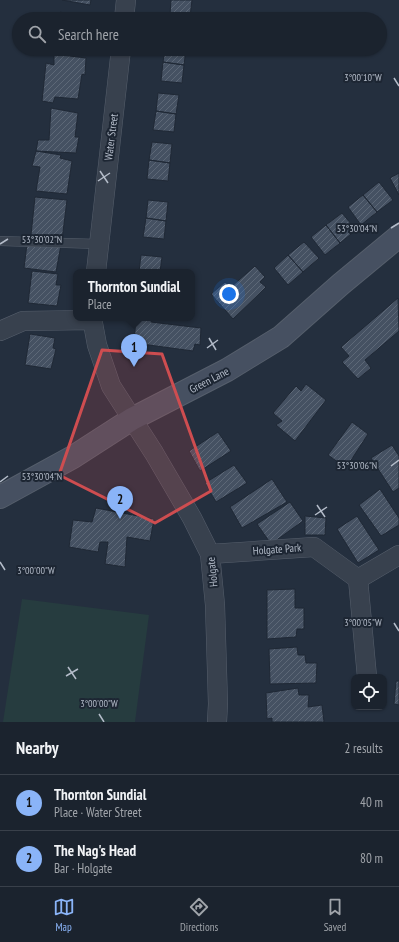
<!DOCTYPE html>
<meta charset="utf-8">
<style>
body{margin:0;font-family:"PT Sans Narrow",sans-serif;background:#242b36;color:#f1f3f6}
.controls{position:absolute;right:12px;bottom:12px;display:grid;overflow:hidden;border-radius:8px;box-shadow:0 1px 3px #0004}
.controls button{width:36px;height:36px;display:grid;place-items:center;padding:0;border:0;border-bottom:1px solid #39404a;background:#1b232e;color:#f1f3f6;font:20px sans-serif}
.you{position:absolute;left:229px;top:294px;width:14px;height:14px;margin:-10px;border:3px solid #fff;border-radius:50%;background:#1a73e8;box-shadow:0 0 0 6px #1a73e833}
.badge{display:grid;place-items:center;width:26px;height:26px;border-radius:50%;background:#8ab4f8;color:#111;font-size:13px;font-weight:700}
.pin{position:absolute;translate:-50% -33px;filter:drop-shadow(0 1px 2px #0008)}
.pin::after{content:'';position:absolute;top:21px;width:14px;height:12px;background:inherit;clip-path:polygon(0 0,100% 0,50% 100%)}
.popup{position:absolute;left:73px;top:269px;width:122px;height:52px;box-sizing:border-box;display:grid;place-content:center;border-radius:8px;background:#1b232e;filter:drop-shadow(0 1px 3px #0005);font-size:13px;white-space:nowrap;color:#a0a4aa}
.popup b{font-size:15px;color:#f1f3f6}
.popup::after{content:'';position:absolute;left:50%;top:100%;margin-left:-8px;border:8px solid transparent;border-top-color:#1b232e}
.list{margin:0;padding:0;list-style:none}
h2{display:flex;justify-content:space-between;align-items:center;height:52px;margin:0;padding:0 16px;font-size:17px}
h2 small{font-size:13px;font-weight:400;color:#a0a4aa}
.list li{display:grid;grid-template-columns:26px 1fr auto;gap:12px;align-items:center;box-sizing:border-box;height:56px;padding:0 16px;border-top:1px solid #39404a}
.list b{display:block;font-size:15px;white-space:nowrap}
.list p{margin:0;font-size:13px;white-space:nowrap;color:#a0a4aa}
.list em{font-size:13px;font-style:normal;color:#a0a4aa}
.icon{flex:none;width:22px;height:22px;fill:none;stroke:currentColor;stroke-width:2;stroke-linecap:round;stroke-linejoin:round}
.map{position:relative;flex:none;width:399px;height:722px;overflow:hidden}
.search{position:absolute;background:#1b232e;box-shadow:0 1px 3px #0004;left:12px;right:12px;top:12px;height:44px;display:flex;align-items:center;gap:10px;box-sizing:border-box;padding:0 14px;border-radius:22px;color:#a0a4aa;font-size:15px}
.sheet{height:164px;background:#1b232e}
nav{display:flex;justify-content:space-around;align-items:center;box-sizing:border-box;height:56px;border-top:1px solid #39404a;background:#1b232e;font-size:11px;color:#a0a4aa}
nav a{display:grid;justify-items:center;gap:2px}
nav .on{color:#8ab4f8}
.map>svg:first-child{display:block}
.green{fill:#263c3f}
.building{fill:url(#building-hatch);stroke:#1f2835}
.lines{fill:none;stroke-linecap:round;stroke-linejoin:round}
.service-casing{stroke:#565f6c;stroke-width:10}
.minor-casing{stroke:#565f6c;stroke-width:20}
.secondary-casing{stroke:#565f6c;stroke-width:24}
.service{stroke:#38414e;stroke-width:9}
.minor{stroke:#38414e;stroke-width:19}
.secondary{stroke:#465061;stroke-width:22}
.marked{fill:#ce4d50;fill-opacity:0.2;stroke:#ce4d50;stroke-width:3;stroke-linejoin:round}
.ticks{fill:none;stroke:#b4bcc9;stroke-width:1.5}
.labels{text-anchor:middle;stroke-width:4;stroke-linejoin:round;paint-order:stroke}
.street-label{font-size:11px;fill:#b4bcc9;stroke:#1d2633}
.ticks-label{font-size:10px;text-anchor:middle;fill:#b4bcc9;stroke:#1d2633;stroke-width:4;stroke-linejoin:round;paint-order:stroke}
</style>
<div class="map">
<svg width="399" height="722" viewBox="0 0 399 722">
<defs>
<pattern id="building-hatch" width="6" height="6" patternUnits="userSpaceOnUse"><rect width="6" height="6" fill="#455162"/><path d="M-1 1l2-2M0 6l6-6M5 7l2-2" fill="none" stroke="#5d6877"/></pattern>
</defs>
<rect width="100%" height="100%" fill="#242f3e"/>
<path class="green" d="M 22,599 L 149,615 L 135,722 L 3,722 Z"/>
<path class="building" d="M 62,0 L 91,0 L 90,5 Z
M 171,0 L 192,0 L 190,17 L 170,15 Z
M 60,12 L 85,17 L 84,19 L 59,19 Z
M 170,15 L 190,17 L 190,19 L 169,19 Z
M 165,49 L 186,49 L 184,65 L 163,62 Z
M 54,54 L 86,58 L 85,75 L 82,74 L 78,99 L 55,97 L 53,103 L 42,101 L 46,63 L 54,65 Z
M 163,62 L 184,65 L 182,83 L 161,81 Z
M 158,93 L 179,95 L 176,114 L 156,111 Z
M 51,108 L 78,113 L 75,137 L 79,137 L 76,153 L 36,151 L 38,140 L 49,140 Z
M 156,111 L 176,114 L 174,132 L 153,130 Z
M 152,142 L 172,144 L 170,163 L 149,160 Z
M 36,151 L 61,155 L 60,158 L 72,161 L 67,194 L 36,191 L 40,167 L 32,166 Z
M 149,160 L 170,163 L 168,181 L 147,179 Z
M 399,173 L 399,195 L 390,178 Z
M 379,182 L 393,200 L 377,212 L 363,195 Z
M 363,195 L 377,212 L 361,225 L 348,207 Z
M 35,197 L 67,200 L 62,240 L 31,235 Z
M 148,200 L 168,202 L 166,221 L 146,218 Z
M 342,213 L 356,230 L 340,243 L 326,225 Z
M 146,218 L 166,221 L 164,239 L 143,237 Z
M 326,225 L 340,243 L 325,255 L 311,237 Z
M 304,242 L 319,258 L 303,272 L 288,255 Z
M 27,244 L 61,245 L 56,272 L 24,268 Z
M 141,255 L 162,257 L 160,272 L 139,272 Z
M 288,255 L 303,272 L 288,285 L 274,268 Z
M 255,266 L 265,277 L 260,282 L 266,287 L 233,319 L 211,294 L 225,282 L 231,287 Z
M 32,271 L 58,274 L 56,285 L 61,285 L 57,306 L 28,303 Z
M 398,298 L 399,331 L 365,360 L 371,368 L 358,379 L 342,362 L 349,356 L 341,347 Z
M 136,318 L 152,319 L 151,322 L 201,328 L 200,345 L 195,344 L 193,351 L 134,343 Z
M 30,334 L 55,338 L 53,348 L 56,349 L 51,369 L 25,365 Z
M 306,384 L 326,400 L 295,441 L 276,425 L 282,421 L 273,413 L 296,386 L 301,391 Z
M 352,422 L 368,434 L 346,468 L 328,455 Z
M 218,432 L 231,451 L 200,471 L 189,451 Z
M 392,445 L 399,456 L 399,488 L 393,492 L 371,458 Z
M 234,465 L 247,483 L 216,502 L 205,483 Z
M 272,479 L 287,502 L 242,528 L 230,507 Z
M 380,489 L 399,518 L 399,525 L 381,536 L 359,505 Z
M 290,502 L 303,521 L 271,544 L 257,524 Z
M 96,508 L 154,519 L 150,541 L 127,537 L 125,567 L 105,564 L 108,542 L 100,542 L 98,552 L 69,547 L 73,520 L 92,522 Z
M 305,516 L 326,518 L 325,535 L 305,535 Z
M 357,516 L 379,550 L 358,563 L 337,529 Z
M 295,589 L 295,608 L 304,608 L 304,629 L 297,629 L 296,637 L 267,639 L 267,590 Z
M 297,647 L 298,655 L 305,655 L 306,663 L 317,663 L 316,683 L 270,684 L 269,649 Z
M 396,681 L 399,681 L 399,705 L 394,704 Z
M 298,688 L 299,695 L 309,695 L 308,707 L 322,705 L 324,722 L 272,722 L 272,718 L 267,719 L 266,693 Z"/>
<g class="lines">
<g class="service-casing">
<path id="service" d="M 0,241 L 99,244"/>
</g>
<g class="minor-casing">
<path id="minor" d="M 124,19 L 126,0
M 96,272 L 121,49
M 92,318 L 97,345 L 111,386 L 154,453 L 192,518 L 210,554 L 215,605 L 218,704 L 217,722
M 0,331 L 23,321 L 92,320
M 210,554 L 314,547 L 358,579 L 367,677
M 358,579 L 399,555"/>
</g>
<g class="secondary-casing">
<path id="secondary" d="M 0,497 L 73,457 L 132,419 L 227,370 L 281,337 L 341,284 L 399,236"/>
</g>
<use href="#service" class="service"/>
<use href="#minor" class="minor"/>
<use href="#secondary" class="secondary"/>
</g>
<path class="marked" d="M 102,350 L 162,354 L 211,491 L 155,523 L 59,475 Z"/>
<path class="ticks" d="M 394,78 L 399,86M 100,171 L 108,183M 98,181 L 110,173M 391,228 L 399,223M 0,244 L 8,239M 209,338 L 216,350M 207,348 L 218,340M 391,466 L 399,460M 0,482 L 8,476M 317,505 L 325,517M 315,515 L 327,507M 0,562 L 5,570M 394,623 L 399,631M 68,667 L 76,679M 66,676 L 78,669M 99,714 L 104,722"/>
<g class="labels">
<g class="street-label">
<text transform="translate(111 137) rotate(-83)" y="4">Water Street</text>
<text transform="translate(209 380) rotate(-28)" y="4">Green Lane</text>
<text transform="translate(277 549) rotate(-4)" y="4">Holgate Park</text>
<text transform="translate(212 572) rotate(-96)" y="4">Holgate</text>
</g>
</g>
<g class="ticks-label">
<text x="363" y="81">3°00'10"W</text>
<text x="357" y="232">53°30'04"N</text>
<text x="42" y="243">53°30'02"N</text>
<text x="357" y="469">53°30'06"N</text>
<text x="42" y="480">53°30'04"N</text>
<text x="36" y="574">3°00'00"W</text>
<text x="363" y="626">3°00'05"W</text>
<text x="99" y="707">3°00'00"W</text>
</g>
</svg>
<div class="controls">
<button><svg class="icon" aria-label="locate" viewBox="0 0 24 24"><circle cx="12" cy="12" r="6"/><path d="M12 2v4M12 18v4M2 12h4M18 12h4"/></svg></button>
</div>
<div class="you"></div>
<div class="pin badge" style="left:134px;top:367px">1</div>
<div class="popup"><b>Thornton Sundial</b>Place</div>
<div class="pin badge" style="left:120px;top:519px">2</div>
<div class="search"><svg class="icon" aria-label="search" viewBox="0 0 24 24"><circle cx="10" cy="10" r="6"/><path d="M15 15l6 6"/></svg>Search here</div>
</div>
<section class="sheet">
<h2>Nearby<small>2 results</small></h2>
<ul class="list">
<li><span class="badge">1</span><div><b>Thornton Sundial</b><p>Place · Water Street</p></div><em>40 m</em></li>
<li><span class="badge">2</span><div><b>The Nag's Head</b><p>Bar · Holgate</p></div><em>80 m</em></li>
</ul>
</section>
<nav>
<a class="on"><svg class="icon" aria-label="map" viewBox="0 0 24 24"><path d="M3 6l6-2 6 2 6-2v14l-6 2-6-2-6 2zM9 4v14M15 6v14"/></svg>Map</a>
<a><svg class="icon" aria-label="directions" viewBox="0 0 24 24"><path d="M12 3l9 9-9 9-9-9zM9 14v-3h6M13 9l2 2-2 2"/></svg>Directions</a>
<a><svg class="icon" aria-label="saved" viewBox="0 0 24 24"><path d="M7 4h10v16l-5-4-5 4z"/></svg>Saved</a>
</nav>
